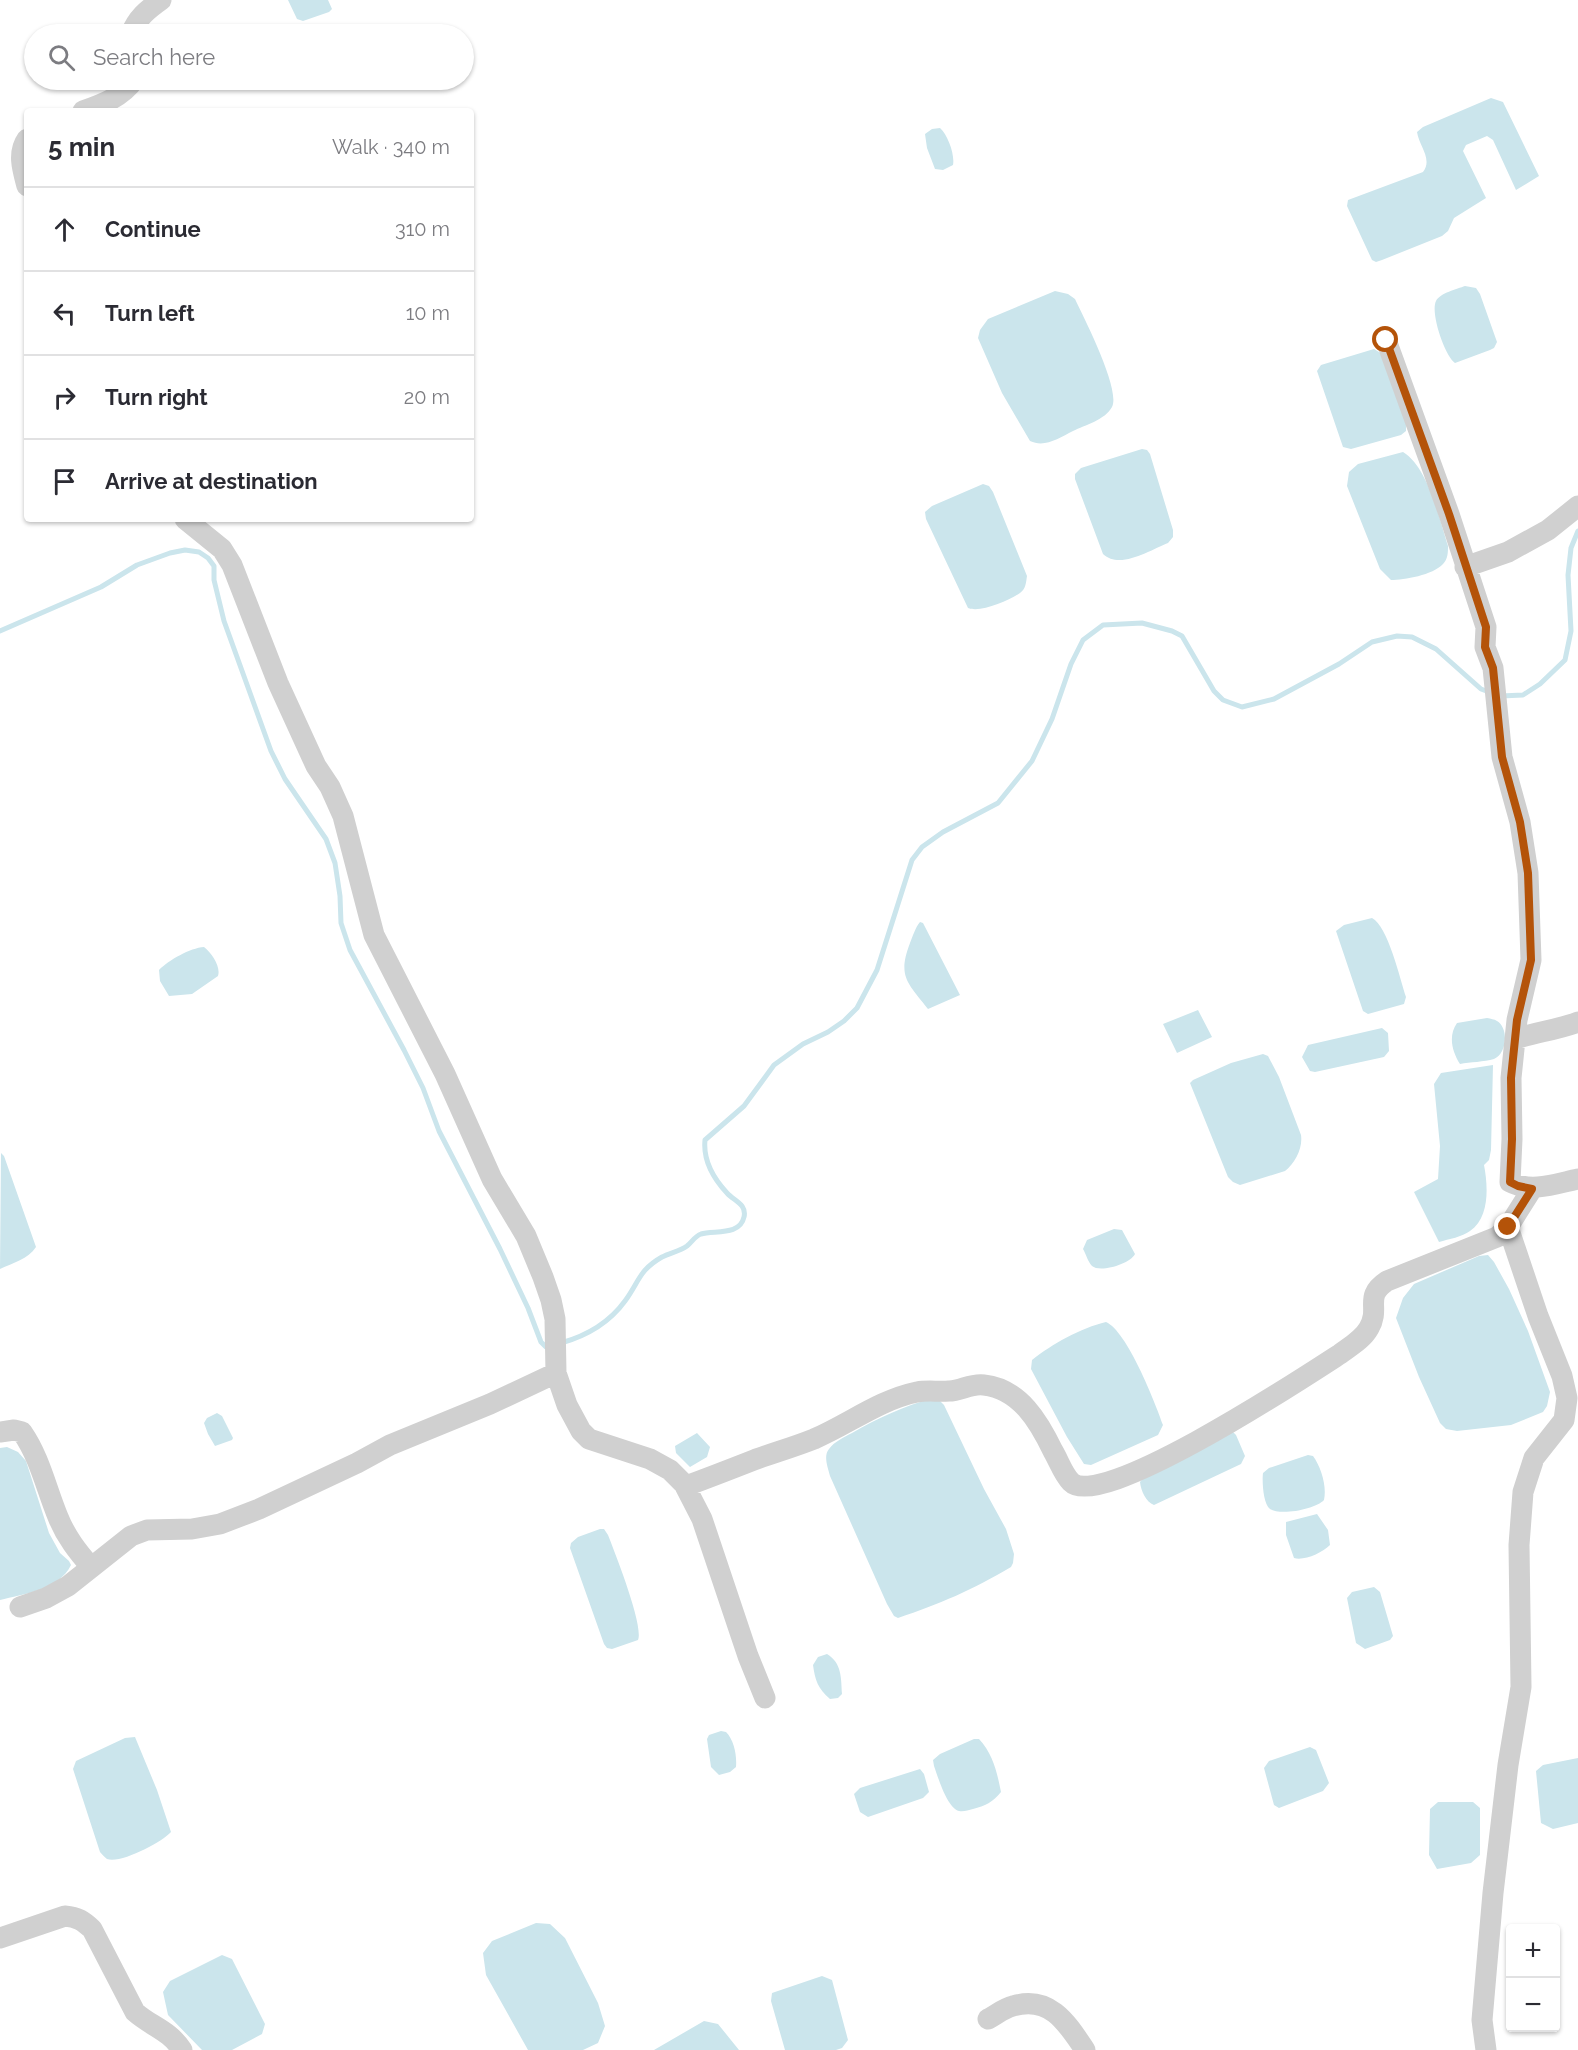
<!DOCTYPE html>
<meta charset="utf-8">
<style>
body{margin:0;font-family:Raleway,sans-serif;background:#f7f7f7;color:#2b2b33}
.controls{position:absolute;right:18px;bottom:18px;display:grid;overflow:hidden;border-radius:6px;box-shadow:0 2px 4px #0004}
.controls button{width:54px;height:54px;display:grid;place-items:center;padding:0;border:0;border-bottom:2px solid #e1e1e2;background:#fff;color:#2b2b33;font:30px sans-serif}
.stop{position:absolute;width:18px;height:18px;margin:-14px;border:4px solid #b45309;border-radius:50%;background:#fff}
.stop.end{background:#b45309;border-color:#fff;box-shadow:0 2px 6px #0008}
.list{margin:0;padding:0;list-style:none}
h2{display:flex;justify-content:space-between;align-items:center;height:78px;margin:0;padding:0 24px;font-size:26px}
h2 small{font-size:20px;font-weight:400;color:#7c7c81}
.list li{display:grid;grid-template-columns:39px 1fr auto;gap:18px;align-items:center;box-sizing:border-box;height:84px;padding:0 24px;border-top:2px solid #e1e1e2}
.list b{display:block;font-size:22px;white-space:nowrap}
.list em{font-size:20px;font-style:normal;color:#7c7c81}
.icon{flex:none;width:33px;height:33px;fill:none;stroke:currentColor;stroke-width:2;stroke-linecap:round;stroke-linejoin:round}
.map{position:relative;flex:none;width:1578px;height:2050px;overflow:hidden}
.search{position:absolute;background:#fff;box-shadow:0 2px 4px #0004;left:24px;top:24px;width:450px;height:66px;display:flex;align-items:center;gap:15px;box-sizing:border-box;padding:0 21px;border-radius:33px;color:#7c7c81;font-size:22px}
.panel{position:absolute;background:#fff;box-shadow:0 2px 4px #0004;left:24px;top:108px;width:450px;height:414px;border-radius:6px}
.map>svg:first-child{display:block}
.water{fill:#cbe5ec}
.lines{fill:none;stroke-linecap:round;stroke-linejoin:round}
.stream{stroke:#cbe5ec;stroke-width:5}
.minor{stroke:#d0d0d0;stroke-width:21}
.route{stroke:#b45309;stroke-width:8}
</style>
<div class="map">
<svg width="1578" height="2050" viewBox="0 0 1578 2050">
<rect width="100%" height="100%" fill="#fff"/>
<path class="water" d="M 288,0 L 328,0 L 332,9 L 329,12 L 303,21 L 297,19 Z
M 1491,98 L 1503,102 L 1539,176 L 1516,190 L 1493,140 L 1487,136 L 1466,145 L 1463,151 L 1486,198 L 1454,218 L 1448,231 L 1442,236 L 1382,260 L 1376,262 L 1372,260 L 1347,206 L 1348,200 L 1423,172 C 1433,159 1419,146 1417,132 L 1423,127 Z
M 940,128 C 948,135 955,155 953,165 L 943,170 L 935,169 L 927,148 L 925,134 L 932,129 Z
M 1465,286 L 1476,288 L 1480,294 L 1497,342 L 1494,348 L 1490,350 L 1455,363 C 1445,356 1430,313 1436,301 C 1440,293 1457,289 1465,286 Z
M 1055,291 L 1068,294 L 1075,299 C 1084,318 1121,390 1112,407 C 1105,420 1085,425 1073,431 C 1059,438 1045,448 1030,441 L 1002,393 L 978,338 L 980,330 L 988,319 Z
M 1374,349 L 1379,352 L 1383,358 L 1406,421 L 1406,431 L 1401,435 L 1351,449 L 1343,447 L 1317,371 L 1321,365 Z
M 1142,449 L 1147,450 L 1150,454 L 1173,530 L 1173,537 L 1168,543 C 1150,550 1120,570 1103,554 L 1075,479 L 1075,474 L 1081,468 Z
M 1403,452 C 1428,467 1439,518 1448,546 C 1448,552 1448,559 1443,564 C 1433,575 1404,580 1391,580 L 1380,569 L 1347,486 L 1349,472 L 1358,464 Z
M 983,484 L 989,486 L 993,492 L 1027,576 C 1026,582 1026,589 1020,593 C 1009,601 980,613 968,608 L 926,519 L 925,512 L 932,506 Z
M 1372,918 C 1388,926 1400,979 1406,997 L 1404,1004 L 1368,1014 L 1363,1011 L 1336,931 L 1344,925 Z
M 920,922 L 923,923 L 960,995 L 928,1009 C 908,983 897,977 910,943 C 913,936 915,928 920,922 Z
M 204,947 C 212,953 221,967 218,976 L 192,994 L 169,996 L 160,981 L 159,970 C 169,960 190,948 204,947 Z
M 1198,1010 L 1212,1037 L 1177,1053 L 1163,1024 Z
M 1487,1018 C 1491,1019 1494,1019 1497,1021 C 1509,1028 1507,1054 1494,1059 C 1484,1062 1470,1062 1460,1064 C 1452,1051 1448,1036 1457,1023 Z
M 1382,1028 L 1388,1033 L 1389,1051 L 1384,1057 L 1315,1072 L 1310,1071 L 1302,1057 L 1308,1045 Z
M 1263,1054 L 1268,1056 L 1279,1077 L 1301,1135 C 1303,1148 1295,1163 1285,1171 L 1240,1185 L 1233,1182 L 1228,1177 L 1190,1083 L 1193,1080 L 1231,1063 Z
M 1493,1065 L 1491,1150 L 1489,1160 L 1484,1165 C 1488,1186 1490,1217 1470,1231 C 1462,1237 1449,1239 1439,1242 L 1414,1192 L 1438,1179 L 1440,1146 L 1434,1084 L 1441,1073 Z
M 1,1153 L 4,1156 L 36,1247 C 28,1259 13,1263 0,1269 Z
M 1114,1229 L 1122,1230 L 1135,1254 C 1130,1264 1100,1273 1092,1266 C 1088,1262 1086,1254 1083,1249 L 1087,1240 Z
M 1488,1255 L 1494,1262 L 1509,1289 L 1528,1331 L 1550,1392 L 1547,1406 L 1543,1412 L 1511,1425 L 1457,1431 L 1446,1429 L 1440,1423 L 1419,1377 L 1396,1318 L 1403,1298 L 1414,1284 L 1479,1256 Z
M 1106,1322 C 1127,1331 1155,1402 1163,1425 L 1158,1435 L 1091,1465 L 1084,1464 L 1067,1437 L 1031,1369 L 1032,1360 C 1052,1344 1081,1328 1106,1322 Z
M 933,1398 L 940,1401 L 944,1405 L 984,1489 L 1006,1529 L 1014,1554 L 1013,1563 L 1011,1567 C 972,1590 940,1604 898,1618 L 894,1616 L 887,1604 L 830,1476 C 828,1468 823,1456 829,1449 C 834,1442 844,1437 852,1433 C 878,1418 904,1406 933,1398 Z
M 217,1413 L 222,1416 L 233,1438 L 232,1440 L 215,1446 L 208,1434 L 204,1423 L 207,1418 Z
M 1232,1431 L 1236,1435 L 1245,1456 L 1241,1464 L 1154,1505 C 1146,1502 1141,1491 1140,1482 L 1144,1477 Z
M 697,1433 L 710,1447 L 707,1457 L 690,1467 L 676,1453 L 675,1446 Z
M 7,1447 L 18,1452 L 26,1461 L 49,1533 L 60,1553 L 69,1561 L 71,1565 C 59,1590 23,1594 0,1600 L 0,1448 Z
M 1308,1455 L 1313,1456 C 1321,1467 1327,1486 1324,1500 C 1316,1509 1281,1516 1270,1509 C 1263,1504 1262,1481 1263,1473 L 1269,1468 Z
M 1317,1514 L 1328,1530 L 1330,1545 C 1322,1553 1304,1561 1294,1558 L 1286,1535 L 1286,1522 Z
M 600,1529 L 604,1529 L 608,1535 C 615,1553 644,1626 638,1640 L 612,1649 L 607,1648 L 604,1644 L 570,1548 L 571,1543 L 578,1537 Z
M 1374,1587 L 1380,1592 L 1393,1636 L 1390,1640 L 1365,1649 L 1356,1643 L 1347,1598 L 1352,1592 Z
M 827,1654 C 842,1663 841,1678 842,1694 L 838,1698 L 830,1699 C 818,1689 815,1680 813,1665 L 818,1657 Z
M 721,1731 L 726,1732 C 734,1740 737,1755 736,1767 L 730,1772 L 719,1775 L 711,1767 L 707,1739 L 709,1735 Z
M 135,1737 L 157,1790 L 171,1832 C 162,1842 121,1864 107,1859 C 104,1857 102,1854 100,1852 L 73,1769 L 76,1761 L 125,1738 Z
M 974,1739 L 979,1739 C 993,1754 997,1772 1001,1792 C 993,1802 985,1806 973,1809 C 968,1810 964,1812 959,1811 C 947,1808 938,1777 934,1766 L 933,1760 L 940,1754 Z
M 1310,1747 L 1316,1750 L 1329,1783 L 1323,1791 L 1279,1808 L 1274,1805 L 1264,1768 L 1269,1761 Z
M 1578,1758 L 1578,1823 L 1553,1829 L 1541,1823 L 1536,1771 L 1543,1765 Z
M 920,1769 L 924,1774 L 929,1792 L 923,1798 L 868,1817 L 860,1812 L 854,1794 L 860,1788 Z
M 1438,1802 L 1473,1802 L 1480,1808 L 1480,1855 L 1471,1863 L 1437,1869 L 1429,1855 L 1430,1809 Z
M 536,1923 L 550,1924 L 565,1938 L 598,2003 L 605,2026 L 598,2043 L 583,2050 L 528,2050 L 486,1975 L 483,1953 L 492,1941 Z
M 222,1955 L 232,1959 L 265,2024 L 262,2034 L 232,2050 L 202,2050 L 168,2015 L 163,1992 L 170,1981 Z
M 822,1976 L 832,1980 L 848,2040 L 842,2048 L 836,2050 L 785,2050 L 771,2001 L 772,1993 Z
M 704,2021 L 718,2024 L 739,2050 L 654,2050 Z"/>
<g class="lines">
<path class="stream" d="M 0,631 L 101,587 L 137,565 L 170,553 L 185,550 L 199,552 L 208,558 L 214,566 L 214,580 L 224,621 L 271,751 L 285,779 L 326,839 L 335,863 L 340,896 L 341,923 L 350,950 L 404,1050 L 423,1088 L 439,1131 L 500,1249 L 528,1308 L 541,1342 L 546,1347 L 549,1346
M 1501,696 L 1523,695 L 1540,684 L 1565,660 L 1571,631 L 1568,575 L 1571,548 L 1578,531
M 561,1343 C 586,1336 609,1323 625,1301 C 639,1282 639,1270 662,1257 C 670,1253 680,1251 687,1246 C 692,1242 695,1236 701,1234 C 714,1230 740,1236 744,1217 C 747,1204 734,1201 727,1193 C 714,1179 703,1160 705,1140 L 744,1106 L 774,1065 L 803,1044 L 828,1032 L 844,1021 L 857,1008 L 877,970 L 912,860 L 922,847 L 943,832 L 998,803 L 1032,761 L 1052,719 L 1071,664 L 1083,640 L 1103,625 L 1142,623 L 1172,631 L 1182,636 L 1214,691 L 1223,700 L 1242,707 L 1274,699 L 1339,664 L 1372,642 L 1397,636 L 1412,637 L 1436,649 L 1481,689 L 1489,692"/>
<path class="minor" d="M 131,34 C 137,18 147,10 161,0
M 83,111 C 103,104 122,97 134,80
M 27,139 C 17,153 23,171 27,186
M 1386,340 L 1449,514 L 1486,627 L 1485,647 L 1493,668 L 1502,757 L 1520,822 L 1528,873 L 1531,960 L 1517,1020 L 1511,1078 L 1512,1139 L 1510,1182 C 1531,1193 1555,1184 1578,1179
M 185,519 L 222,549 L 232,565 L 278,683 L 316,766 L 330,787 L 343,816 L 374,935 L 445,1074 L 492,1179 L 526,1236 L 543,1277 L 551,1300 L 555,1319 L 556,1373 L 567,1405 L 581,1431 L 589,1439 L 650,1459 L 670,1470 L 684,1484 L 702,1519 L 748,1656 L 765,1698
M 1465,567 L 1508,552 L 1548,530 L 1578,506
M 1515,1039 C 1536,1032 1557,1030 1578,1022
M 0,1432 L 14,1430 L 22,1432 C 40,1458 46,1488 58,1517 C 66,1537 78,1552 91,1567
M 686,1486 C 708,1478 731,1469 754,1460 C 773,1453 794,1447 814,1439 C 849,1424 879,1400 917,1392 C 928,1390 938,1392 949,1391 C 961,1391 971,1383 984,1385 C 1020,1389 1039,1422 1053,1451 C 1059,1461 1063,1474 1071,1482 C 1100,1512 1306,1376 1340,1354 C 1351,1346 1363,1339 1369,1328 C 1381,1307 1363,1297 1387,1281 L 1497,1237 L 1508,1227 L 1532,1189
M 20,1607 L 46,1598 L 68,1586 L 131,1536 L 147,1530 L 192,1529 L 220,1524 L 259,1509 L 357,1463 L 390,1445 L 490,1404 L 556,1373
M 0,1938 L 65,1916 C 78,1917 83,1921 92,1929 L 135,2012 C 152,2027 169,2030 182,2050
M 988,2019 C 996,2015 1004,2008 1013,2006 C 1050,1995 1067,2023 1085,2050
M 1486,2050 L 1482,2020 L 1493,1893 L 1508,1765 L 1521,1687 L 1519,1545 L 1523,1492 L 1534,1458 L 1564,1420 L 1567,1398 L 1562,1376 L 1538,1316 L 1508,1227"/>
</g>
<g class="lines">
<path class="route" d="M 1386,340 L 1449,514 L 1486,627 L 1485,647 L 1493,668 L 1502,757 L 1520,822 L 1528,873 L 1531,960 L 1517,1020 L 1511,1078 L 1512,1139 L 1510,1182 L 1518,1186 L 1532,1189 L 1508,1227"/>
</g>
</svg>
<div class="controls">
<button>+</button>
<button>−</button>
</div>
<div class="stop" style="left:1386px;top:340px"></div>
<div class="stop end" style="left:1508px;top:1227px"></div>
<div class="search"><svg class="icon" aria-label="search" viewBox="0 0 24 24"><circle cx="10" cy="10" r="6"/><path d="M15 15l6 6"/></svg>Search here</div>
<section class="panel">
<h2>5 min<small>Walk · 340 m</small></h2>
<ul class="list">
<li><svg class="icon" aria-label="ahead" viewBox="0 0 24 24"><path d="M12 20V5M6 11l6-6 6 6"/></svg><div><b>Continue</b></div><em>310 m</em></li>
<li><svg class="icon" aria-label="left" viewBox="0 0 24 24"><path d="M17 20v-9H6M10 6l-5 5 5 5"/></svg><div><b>Turn left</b></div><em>10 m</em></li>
<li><svg class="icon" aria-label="right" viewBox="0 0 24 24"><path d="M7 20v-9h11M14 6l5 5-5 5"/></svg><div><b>Turn right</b></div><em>20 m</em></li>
<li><svg class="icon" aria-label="arrive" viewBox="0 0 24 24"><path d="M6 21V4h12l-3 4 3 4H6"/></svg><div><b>Arrive at destination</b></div></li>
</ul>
</section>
</div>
